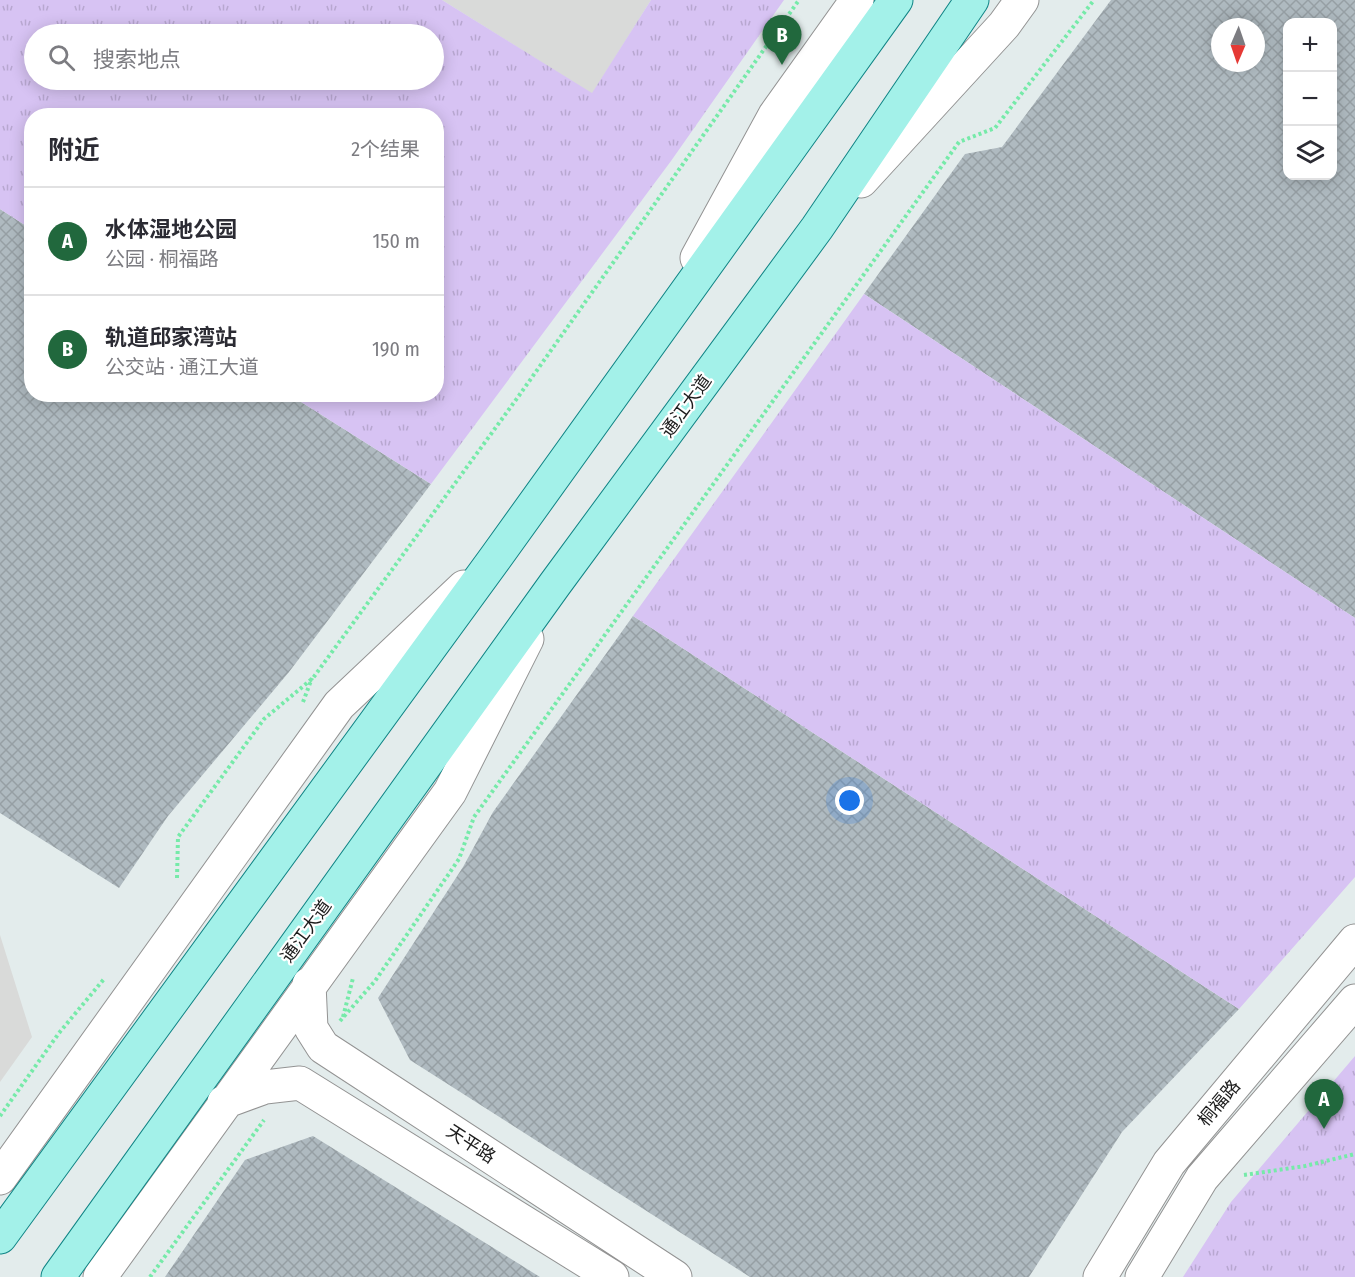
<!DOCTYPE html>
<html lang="zh">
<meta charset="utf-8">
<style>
body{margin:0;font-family:"Fira Sans Condensed","Noto Sans SC",sans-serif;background:#f7f7f7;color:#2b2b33}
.controls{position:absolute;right:18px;top:18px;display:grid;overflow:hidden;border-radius:12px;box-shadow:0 3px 15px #0003}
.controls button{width:54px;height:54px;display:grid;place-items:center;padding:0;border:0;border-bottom:2px solid #e1e1e2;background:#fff;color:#2b2b33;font:30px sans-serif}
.compass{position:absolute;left:1211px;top:18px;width:54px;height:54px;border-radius:50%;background:#fff;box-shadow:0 3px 15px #0003;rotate:182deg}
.you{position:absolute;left:850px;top:801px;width:21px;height:21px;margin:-15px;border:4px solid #fff;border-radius:50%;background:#1a73e8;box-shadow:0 0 0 9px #1a73e833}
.badge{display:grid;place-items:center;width:39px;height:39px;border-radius:50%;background:#21683d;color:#fff;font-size:20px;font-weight:700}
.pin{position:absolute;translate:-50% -50px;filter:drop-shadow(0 2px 3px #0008)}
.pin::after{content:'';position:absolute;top:32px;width:21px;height:18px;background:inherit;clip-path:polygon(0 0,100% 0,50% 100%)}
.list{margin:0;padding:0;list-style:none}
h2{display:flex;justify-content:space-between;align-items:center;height:78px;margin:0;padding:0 24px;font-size:26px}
h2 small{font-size:20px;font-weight:400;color:#7c7c81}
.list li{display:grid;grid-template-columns:39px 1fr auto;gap:18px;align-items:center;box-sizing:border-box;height:108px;padding:0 24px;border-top:2px solid #e1e1e2}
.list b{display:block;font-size:22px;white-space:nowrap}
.list p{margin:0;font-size:20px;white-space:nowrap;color:#7c7c81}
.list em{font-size:20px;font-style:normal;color:#7c7c81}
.icon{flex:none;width:33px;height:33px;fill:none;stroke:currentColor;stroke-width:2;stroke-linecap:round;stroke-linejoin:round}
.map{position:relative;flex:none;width:1355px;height:1277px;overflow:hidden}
.search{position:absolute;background:#fff;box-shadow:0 3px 15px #0003;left:24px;top:24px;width:420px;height:66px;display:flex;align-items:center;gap:15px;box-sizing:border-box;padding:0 21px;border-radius:33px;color:#7c7c81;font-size:22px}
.panel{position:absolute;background:#fff;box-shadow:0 3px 15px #0003;left:24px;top:108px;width:420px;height:294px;border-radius:24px}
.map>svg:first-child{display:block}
.residential{fill:#d9dad9}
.construction{fill:url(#construction-cross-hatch);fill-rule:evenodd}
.park{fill:url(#park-tufts);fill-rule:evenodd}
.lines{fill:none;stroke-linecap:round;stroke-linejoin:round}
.minor-casing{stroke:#939393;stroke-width:35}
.major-casing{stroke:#108485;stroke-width:35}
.path{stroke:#76eaa9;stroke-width:4;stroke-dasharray:3 3;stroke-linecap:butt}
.minor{stroke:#fff;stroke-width:33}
.major{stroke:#a3f1e9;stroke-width:33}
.labels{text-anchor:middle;stroke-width:4.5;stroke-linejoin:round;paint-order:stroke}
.street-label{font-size:18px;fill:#1c1c1c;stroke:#fff}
</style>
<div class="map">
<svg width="1355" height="1277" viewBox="0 0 1355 1277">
<defs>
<pattern id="construction-cross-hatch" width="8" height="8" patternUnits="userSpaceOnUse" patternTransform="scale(1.5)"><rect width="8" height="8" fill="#afbac0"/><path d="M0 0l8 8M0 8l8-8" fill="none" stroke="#969fa4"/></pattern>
<pattern id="park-tufts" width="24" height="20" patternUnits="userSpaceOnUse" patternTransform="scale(1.5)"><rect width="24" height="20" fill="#d7c3f3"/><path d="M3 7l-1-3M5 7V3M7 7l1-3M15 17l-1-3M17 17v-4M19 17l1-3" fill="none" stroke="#b8a7d0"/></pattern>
</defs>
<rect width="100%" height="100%" fill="#e3ecec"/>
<path class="residential" d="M 442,0 L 651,0 L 592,94 Z
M 0,935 L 32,1037 L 0,1082 Z"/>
<path class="construction" d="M 1111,0 L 1355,0 L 1355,618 L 864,294 L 965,154 L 1002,147 ZM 1288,22 L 1332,22 L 1332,176 L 1288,176 ZM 1220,27 L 1256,27 L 1256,63 L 1220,63 Z
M 0,209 L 31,229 L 32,394 L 290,395 L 431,484 L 289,672 L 168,816 L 119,888 L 0,813 Z
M 633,616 L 1239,1009 L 1122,1132 L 1029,1277 L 750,1277 L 410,1060 L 378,998 L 463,867 L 493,812 Z
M 313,1136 L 540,1277 L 165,1277 L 245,1160 Z"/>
<path class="park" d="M 0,0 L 442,0 L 592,93 L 651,0 L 784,0 L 671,161 L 431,484 L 290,395 L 436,394 L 436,116 L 32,116 L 31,229 L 0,209 ZM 34,34 L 434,34 L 434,80 L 34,80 Z
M 864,294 L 1355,618 L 1355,877 L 1239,1009 L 633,616 Z
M 1355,1056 L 1355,1277 L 1183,1277 L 1231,1202 Z"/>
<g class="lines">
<g class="minor-casing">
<path id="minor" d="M 861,181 L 1004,25 L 1022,0
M 697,258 L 775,115 L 857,0
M 309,984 L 311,1028 L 323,1047 L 675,1277
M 224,1102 L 265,1087 L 300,1083 L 612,1277
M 0,1178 L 339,705 L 464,587
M 100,1277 L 450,792 L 527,639
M 1100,1277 L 1169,1163 L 1355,941
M 1142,1277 L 1202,1178 L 1355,1001"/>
</g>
<g class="major-casing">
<path id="major" d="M 0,1237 L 496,557 L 896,0
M 58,1277 L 555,584 L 817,228 L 972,0"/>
</g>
<path class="path" d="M 303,702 L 312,678
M 177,878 L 178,837 L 264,719 L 313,678 L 518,397 L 799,0
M 343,1017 L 353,978
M 340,1021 L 375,981 L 459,859 L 474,817 L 959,142 L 995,128 L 1094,0
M 0,1116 L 59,1033 L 104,979
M 1244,1175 L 1305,1166 L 1355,1154
M 150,1277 L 264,1120"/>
<use href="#minor" class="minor"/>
<use href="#major" class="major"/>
</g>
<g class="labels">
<g class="street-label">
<text transform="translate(686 406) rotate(-54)" y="6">通江大道</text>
<text transform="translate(306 931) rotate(-54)" y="6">通江大道</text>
<text transform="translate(1219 1103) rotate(-50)" y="6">桐福路</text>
<text transform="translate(471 1144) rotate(33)" y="6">天平路</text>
</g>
</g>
</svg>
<div class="controls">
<button>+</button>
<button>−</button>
<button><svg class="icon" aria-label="layers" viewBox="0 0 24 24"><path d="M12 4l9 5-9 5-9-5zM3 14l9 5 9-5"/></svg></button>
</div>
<svg class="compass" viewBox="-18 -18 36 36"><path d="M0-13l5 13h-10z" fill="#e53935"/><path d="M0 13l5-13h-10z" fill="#7c7c81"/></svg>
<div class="you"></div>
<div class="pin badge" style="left:1324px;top:1129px">A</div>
<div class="pin badge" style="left:782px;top:65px">B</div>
<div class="search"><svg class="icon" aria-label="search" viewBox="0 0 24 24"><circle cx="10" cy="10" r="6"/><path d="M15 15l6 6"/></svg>搜索地点</div>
<section class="panel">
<h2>附近<small>2个结果</small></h2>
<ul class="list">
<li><span class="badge">A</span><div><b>水体湿地公园</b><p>公园 · 桐福路</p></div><em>150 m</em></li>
<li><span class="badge">B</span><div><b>轨道邱家湾站</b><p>公交站 · 通江大道</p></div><em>190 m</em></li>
</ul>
</section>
</div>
